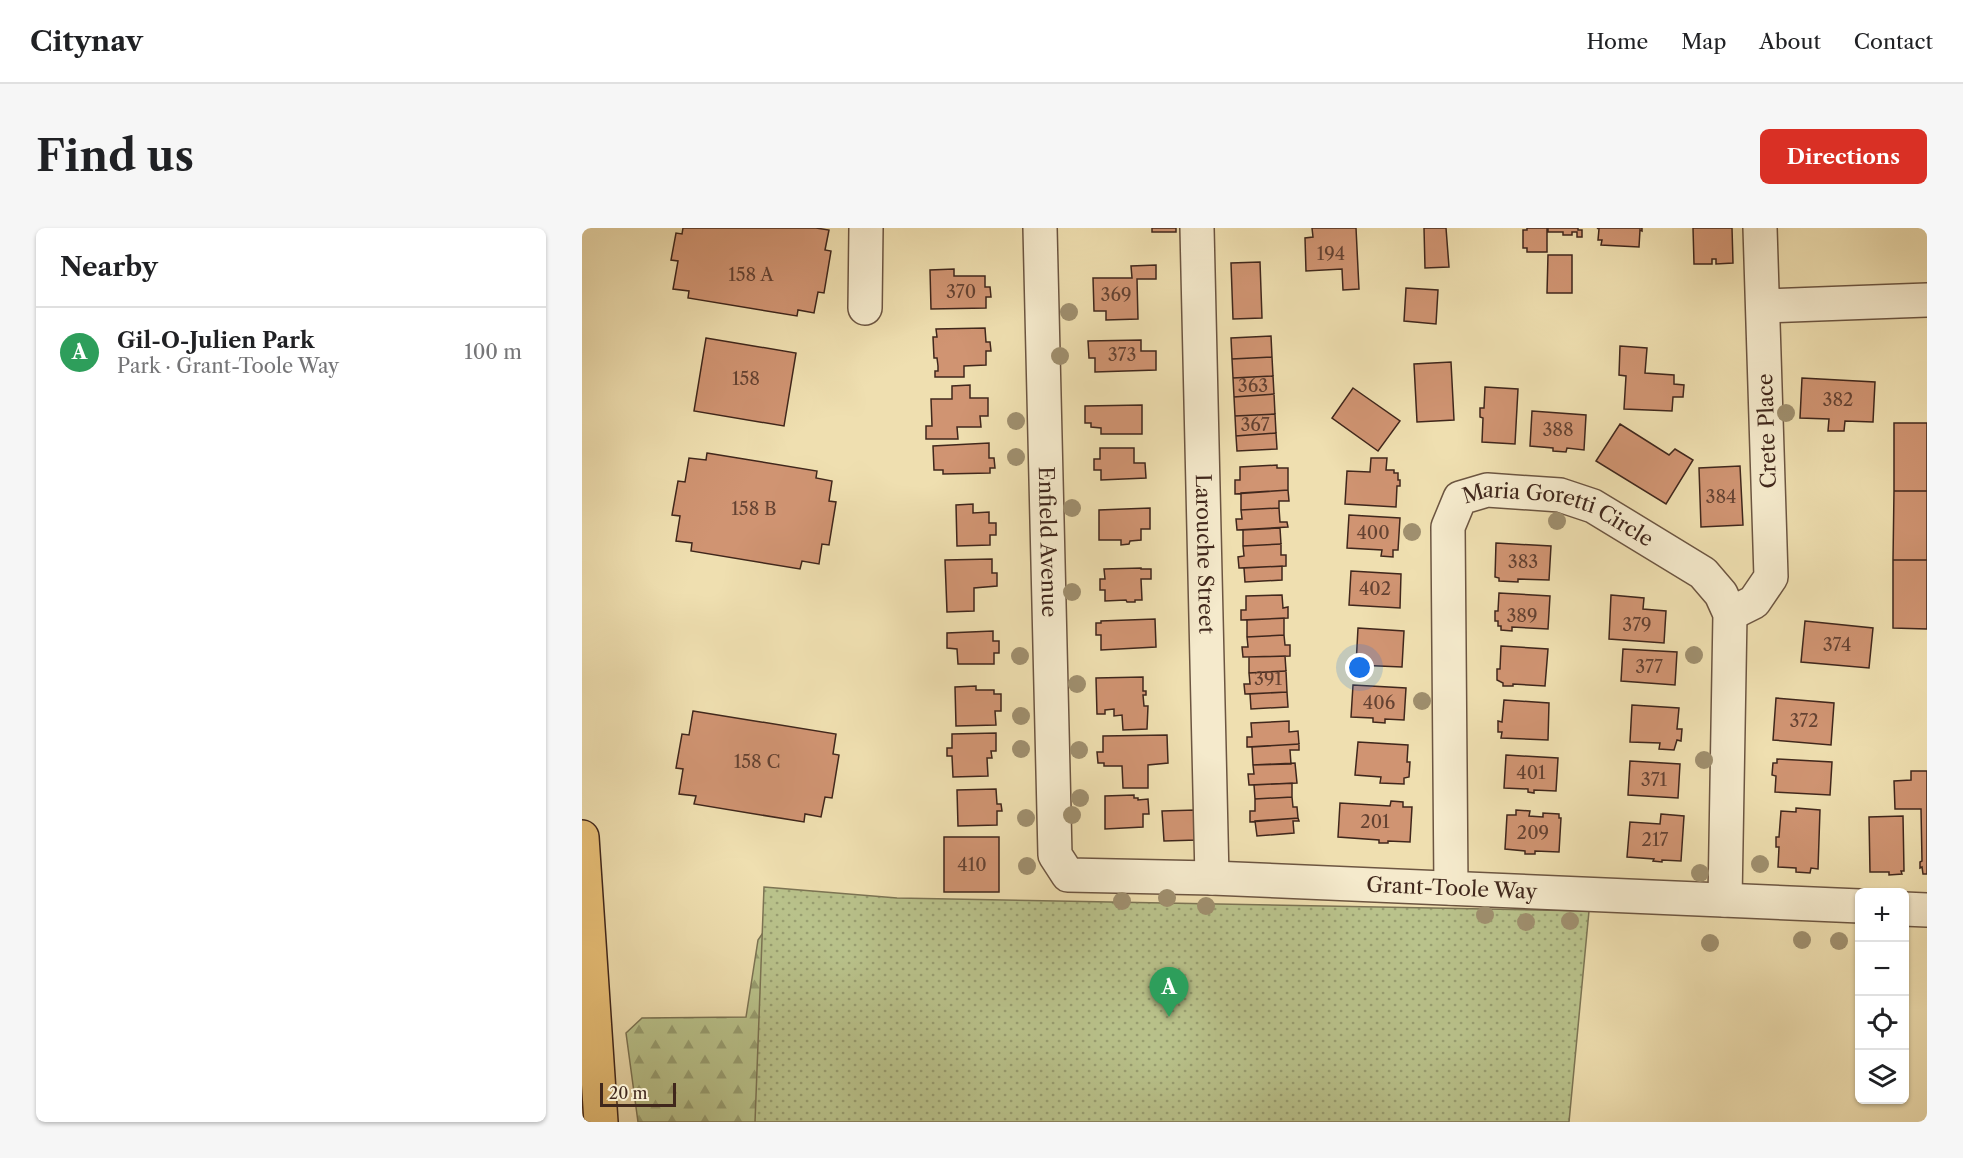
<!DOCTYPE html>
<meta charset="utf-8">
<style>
body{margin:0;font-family:"Libre Caslon Text",serif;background:#f6f6f6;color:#202124}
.controls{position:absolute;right:18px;bottom:18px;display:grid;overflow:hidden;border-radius:9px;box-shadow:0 2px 4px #0004}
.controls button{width:54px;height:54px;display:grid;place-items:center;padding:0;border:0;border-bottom:2px solid #e0e0e0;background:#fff;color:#202124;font:30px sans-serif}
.scale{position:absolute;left:18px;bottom:15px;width:76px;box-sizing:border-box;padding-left:6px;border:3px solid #40271c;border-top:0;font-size:16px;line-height:21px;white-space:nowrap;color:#40271c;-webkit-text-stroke:4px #f5eacc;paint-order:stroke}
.you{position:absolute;left:778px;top:440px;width:21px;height:21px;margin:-15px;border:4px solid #fff;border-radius:50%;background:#1a73e8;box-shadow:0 0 0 9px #1a73e833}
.badge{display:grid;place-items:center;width:39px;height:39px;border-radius:50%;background:#d93025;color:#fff;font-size:20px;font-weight:700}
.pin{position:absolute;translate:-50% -50px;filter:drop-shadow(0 2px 3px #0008)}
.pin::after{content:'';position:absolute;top:32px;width:21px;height:18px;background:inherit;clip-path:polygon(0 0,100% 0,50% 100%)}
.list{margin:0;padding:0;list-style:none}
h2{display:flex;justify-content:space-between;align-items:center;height:78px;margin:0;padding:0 24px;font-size:26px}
h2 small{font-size:20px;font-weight:400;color:#757577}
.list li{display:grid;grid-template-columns:39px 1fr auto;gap:18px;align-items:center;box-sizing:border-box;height:90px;padding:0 24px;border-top:2px solid #e0e0e0}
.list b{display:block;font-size:22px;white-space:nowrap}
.list p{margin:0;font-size:20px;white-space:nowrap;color:#757577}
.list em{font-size:20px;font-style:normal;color:#757577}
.icon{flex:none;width:33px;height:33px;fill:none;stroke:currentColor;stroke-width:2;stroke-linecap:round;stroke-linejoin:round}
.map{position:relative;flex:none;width:1345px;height:894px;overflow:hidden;border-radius:9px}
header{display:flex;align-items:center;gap:36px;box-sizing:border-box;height:84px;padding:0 30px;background:#fff;border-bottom:2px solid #e0e0e0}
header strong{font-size:28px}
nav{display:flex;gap:33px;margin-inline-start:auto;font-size:21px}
.intro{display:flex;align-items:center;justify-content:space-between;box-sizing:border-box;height:144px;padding:0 36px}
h1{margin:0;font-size:42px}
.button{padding:15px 27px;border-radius:9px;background:#d93025;color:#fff;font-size:21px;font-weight:700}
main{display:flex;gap:36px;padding:0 36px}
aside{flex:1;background:#fff;border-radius:9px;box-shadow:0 2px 4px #0004}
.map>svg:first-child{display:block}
.forest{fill:url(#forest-firs);stroke:#7c7454;stroke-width:1.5}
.park{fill:url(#park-dots);stroke:#7c7454;stroke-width:1.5}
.building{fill:#d09472;stroke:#40271c;stroke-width:1.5}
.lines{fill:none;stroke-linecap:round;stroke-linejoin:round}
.minor-casing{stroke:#6c5541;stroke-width:36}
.major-casing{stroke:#40271c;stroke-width:36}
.minor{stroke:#f5eacc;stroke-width:33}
.major{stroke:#e8c078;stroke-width:33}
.tree{fill:#9f8f6e}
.labels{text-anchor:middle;stroke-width:6;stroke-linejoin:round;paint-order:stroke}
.number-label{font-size:18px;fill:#644232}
.street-label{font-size:21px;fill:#40271c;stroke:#f5eacc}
</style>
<header>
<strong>Citynav</strong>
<nav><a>Home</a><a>Map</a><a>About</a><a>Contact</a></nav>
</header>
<div class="intro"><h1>Find us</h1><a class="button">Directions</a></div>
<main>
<aside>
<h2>Nearby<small></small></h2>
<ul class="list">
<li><span class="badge" style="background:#2e9e5b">A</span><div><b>Gil-O-Julien Park</b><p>Park · Grant-Toole Way</p></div><em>100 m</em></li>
</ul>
</aside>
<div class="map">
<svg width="1345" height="894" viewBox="0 0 1345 894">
<defs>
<pattern id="forest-firs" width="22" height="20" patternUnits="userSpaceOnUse" patternTransform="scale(1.5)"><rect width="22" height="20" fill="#b9c28b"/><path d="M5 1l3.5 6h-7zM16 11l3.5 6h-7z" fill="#989e71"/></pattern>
<pattern id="park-dots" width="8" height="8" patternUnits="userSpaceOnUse" patternTransform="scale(1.5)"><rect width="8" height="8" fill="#b9c28b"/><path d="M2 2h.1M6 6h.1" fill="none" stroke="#989e71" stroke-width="1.8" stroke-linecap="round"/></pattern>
</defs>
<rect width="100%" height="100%" fill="#efdfb0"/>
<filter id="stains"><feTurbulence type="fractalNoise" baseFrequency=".00333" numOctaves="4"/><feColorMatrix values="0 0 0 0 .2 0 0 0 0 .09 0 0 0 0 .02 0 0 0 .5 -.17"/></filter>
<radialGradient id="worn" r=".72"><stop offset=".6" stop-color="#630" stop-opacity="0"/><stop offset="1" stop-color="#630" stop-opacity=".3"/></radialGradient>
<path class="forest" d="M 183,702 L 195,894 L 56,894 L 44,805 L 60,790 L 164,789 L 176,712 Z"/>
<path class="park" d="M 182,659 L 315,670 L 1007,683 L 987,894 L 173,894 Z"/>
<path class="building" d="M 101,0 L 234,0 L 247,2 L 243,22 L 249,23 L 242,65 L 236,64 L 232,85 L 216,82 L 215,88 L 106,70 L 107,63 L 91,61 L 96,33 L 89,32 L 94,5 L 100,6 Z
M 570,0 L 594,0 L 594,4 L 570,4 Z
M 730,0 L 774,0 L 777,61 L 761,62 L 760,41 L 724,43 L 723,10 L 731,9 Z
M 842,0 L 864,0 L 867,39 L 843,40 Z
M 945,0 L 965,0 L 965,24 L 945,24 L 945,20 L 941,20 L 941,2 L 945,2 Z
M 966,0 L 996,0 L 996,2 L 1000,2 L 1000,9 L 995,9 L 995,4 L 990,4 L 990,7 L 981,7 L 981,4 L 966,4 Z
M 1015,0 L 1060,0 L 1060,3 L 1058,2 L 1057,19 L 1019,17 L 1020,12 L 1016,12 L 1017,1 Z
M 1111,0 L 1150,0 L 1151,35 L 1134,36 L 1134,31 L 1130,31 L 1130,36 L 1112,36 Z
M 966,27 L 990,27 L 990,65 L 965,65 Z
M 678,34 L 680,90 L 651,91 L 649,35 Z
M 574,37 L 574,51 L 555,51 L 556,91 L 524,92 L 524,83 L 512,83 L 511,50 L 550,50 L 549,38 Z
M 372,41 L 372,48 L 403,48 L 403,59 L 408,59 L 409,69 L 404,69 L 404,80 L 349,81 L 348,42 Z
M 824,60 L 856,62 L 854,96 L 822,93 Z
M 403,100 L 404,114 L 408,114 L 409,123 L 404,123 L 404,137 L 382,138 L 382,149 L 353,149 L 353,143 L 356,143 L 356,138 L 355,130 L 352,130 L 351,109 L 355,109 L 354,101 Z
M 689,108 L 690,129 L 650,131 L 649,110 Z
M 124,110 L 214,125 L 202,198 L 112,183 Z
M 559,112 L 559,123 L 574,123 L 574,142 L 513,144 L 513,130 L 507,130 L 506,113 Z
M 1038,118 L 1065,120 L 1063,145 L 1092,147 L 1092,156 L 1102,157 L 1101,169 L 1091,169 L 1090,183 L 1042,181 L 1044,148 L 1037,147 Z
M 690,129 L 691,148 L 651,150 L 650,131 Z
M 869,134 L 872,192 L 835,194 L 832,136 Z
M 691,148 L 692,166 L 652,169 L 651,150 Z
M 1220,150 L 1293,154 L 1291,194 L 1263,193 L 1262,203 L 1246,203 L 1247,191 L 1218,190 Z
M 388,157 L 388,170 L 406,170 L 406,188 L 398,188 L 399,199 L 375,199 L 376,211 L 344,211 L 344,198 L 350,198 L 349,171 L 370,171 L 370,158 Z
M 903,159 L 936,161 L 933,216 L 900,214 L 901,190 L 898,189 L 898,180 L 902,180 Z
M 771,160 L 818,193 L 796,223 L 750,190 Z
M 692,166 L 693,186 L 653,188 L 652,169 Z
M 560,177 L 560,206 L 519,206 L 519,200 L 509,199 L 509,195 L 503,195 L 503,178 Z
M 950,183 L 1004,187 L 1002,222 L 985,220 L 984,224 L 971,223 L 971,220 L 948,218 Z
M 693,186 L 694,205 L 654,208 L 653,188 Z
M 1312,195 L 1345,195 L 1345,263 L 1312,263 Z
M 1038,196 L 1087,227 L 1093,221 L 1111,232 L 1084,276 L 1014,233 Z
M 694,205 L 695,221 L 655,223 L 654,208 Z
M 407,215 L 407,230 L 412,230 L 413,240 L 408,240 L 408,245 L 361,246 L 361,242 L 352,242 L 351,218 Z
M 518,220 L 552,220 L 552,235 L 563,235 L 564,250 L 519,252 L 519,242 L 512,242 L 512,231 L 518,231 Z
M 125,225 L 235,243 L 234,250 L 250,253 L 247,273 L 254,274 L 247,317 L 240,316 L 237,336 L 220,333 L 218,341 L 109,323 L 110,315 L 94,313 L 98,288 L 90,287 L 96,253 L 103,254 L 107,230 L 124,232 Z
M 789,230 L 805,230 L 804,242 L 812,242 L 812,245 L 816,245 L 816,252 L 818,252 L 818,258 L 815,258 L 814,279 L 763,276 L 765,243 L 788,244 Z
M 695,237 L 695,240 L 706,240 L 706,262 L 653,266 L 653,252 L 658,252 L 658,239 Z
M 1158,238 L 1161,297 L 1119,299 L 1117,240 Z
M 706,262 L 707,273 L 697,273 L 697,280 L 659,282 L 659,265 Z
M 1312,263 L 1345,263 L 1345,332 L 1311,332 Z
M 391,276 L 391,285 L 407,284 L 407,295 L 414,295 L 414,307 L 408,307 L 408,317 L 375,318 L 374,277 Z
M 568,280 L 568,301 L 559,301 L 559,312 L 548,313 L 547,316 L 539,317 L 539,312 L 517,312 L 517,282 Z
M 697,280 L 698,294 L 705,294 L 706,299 L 655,302 L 654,291 L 660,291 L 659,282 Z
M 767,287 L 818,290 L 816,322 L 811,322 L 811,329 L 799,328 L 800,322 L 765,320 Z
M 698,300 L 699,316 L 661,318 L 661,302 Z
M 914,315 L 969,318 L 967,352 L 936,351 L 936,354 L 917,353 L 917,350 L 913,349 Z
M 699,316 L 699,327 L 704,327 L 704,338 L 657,340 L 656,329 L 662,328 L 661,318 Z
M 410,331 L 410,345 L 415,345 L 415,358 L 392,360 L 392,383 L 365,384 L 363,332 Z
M 1311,332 L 1345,332 L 1345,401 L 1311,400 Z
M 700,338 L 700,352 L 663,354 L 662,340 Z
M 559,340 L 559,341 L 569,341 L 569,351 L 559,351 L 560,372 L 553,372 L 553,374 L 545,374 L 544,372 L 523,373 L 523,362 L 518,362 L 518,351 L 523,351 L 522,341 Z
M 769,343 L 819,346 L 818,380 L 767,377 Z
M 917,365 L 968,368 L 966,401 L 930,399 L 930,403 L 919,402 L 919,398 L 916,398 L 916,393 L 913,393 L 913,383 L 916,383 Z
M 700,367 L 701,380 L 706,379 L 706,390 L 659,392 L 659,382 L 664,382 L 664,368 Z
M 1029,367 L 1062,370 L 1061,381 L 1084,383 L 1082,415 L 1027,411 Z
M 702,390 L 702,407 L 665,409 L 665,392 Z
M 573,391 L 574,419 L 519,422 L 519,407 L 514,407 L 514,395 L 519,395 L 519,393 Z
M 1223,393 L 1291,400 L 1287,440 L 1219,434 Z
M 776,400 L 822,403 L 820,439 L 774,437 Z
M 411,403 L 411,413 L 417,413 L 417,425 L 412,425 L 412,436 L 376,436 L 375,421 L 365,420 L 365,405 Z
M 702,407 L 703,417 L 708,417 L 708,428 L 661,429 L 660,419 L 666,419 L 665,409 Z
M 919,418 L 966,421 L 963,458 L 931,456 L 931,458 L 921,458 L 921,455 L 915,452 L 915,441 L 918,441 Z
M 1041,421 L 1095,424 L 1093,457 L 1039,453 Z
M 703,428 L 704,443 L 667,445 L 667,429 Z
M 704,443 L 705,464 L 663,466 L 662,456 L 668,456 L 667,445 Z
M 561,449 L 561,463 L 564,463 L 564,467 L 561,467 L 562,478 L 566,478 L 565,501 L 541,502 L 540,487 L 532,488 L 532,481 L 523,482 L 523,486 L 515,486 L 514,450 Z
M 771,457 L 824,460 L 822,492 L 803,491 L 803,495 L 791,494 L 791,490 L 769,489 Z
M 394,458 L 394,462 L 412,462 L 412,466 L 419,466 L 419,483 L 413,483 L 414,497 L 374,498 L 373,459 Z
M 705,464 L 706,479 L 669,481 L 668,466 Z
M 1194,470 L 1252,475 L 1249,517 L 1191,512 Z
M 922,472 L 967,475 L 966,512 L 919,510 L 920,504 L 916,504 L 916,493 L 920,494 Z
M 1050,477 L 1097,480 L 1095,501 L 1100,501 L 1099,513 L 1095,512 L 1092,522 L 1077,521 L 1078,515 L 1048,514 Z
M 111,483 L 254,506 L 251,526 L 257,527 L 250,570 L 243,569 L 239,589 L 223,586 L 222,594 L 112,576 L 114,568 L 97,566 L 101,541 L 94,540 L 100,506 L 107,507 Z
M 707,493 L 707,504 L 716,503 L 717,516 L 665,519 L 665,509 L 670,509 L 669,495 Z
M 414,505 L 414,523 L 409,523 L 410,530 L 405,530 L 406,548 L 371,549 L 370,528 L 365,528 L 365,520 L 370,520 L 370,506 Z
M 585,507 L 586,535 L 566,537 L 566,560 L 541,560 L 540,538 L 522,538 L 522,535 L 516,535 L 515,524 L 521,524 L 521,508 Z
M 776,514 L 826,517 L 825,534 L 828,534 L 827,549 L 822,550 L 822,556 L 798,555 L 799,549 L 773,547 Z
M 717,516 L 717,522 L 708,522 L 709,536 L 671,537 L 670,519 Z
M 924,527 L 976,530 L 974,563 L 952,562 L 952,565 L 946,564 L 946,561 L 922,560 Z
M 1195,531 L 1250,534 L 1248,567 L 1193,564 L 1194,548 L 1190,547 L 1191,535 L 1195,535 Z
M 1048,533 L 1098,536 L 1096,570 L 1046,567 Z
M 713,535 L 715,555 L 667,557 L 666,546 L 672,546 L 671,537 Z
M 1329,543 L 1345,543 L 1345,646 L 1341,646 L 1340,639 L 1338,640 L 1338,634 L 1340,633 L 1339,581 L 1313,581 L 1312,553 L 1329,552 Z
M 710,555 L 710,569 L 673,571 L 672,557 Z
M 414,561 L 415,576 L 419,576 L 420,583 L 415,583 L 415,597 L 376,598 L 375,562 Z
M 552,567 L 552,570 L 556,570 L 556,572 L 566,571 L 567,586 L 561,586 L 561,599 L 523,601 L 523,568 Z
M 710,569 L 711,579 L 715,579 L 716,590 L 668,594 L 668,583 L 673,583 L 673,571 Z
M 809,573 L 821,574 L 821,579 L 830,579 L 828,614 L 806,613 L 806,615 L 797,615 L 797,612 L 756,609 L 758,575 L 808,578 Z
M 1214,580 L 1238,582 L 1236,641 L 1229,640 L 1228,645 L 1214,644 L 1214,640 L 1196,639 L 1197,619 L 1194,619 L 1194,609 L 1197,609 L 1199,583 L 1214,584 Z
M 614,582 L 615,612 L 582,613 L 580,583 Z
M 934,582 L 948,583 L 947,588 L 961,589 L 961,585 L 977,586 L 977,590 L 979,590 L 977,624 L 953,623 L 953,626 L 943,626 L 943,623 L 923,621 L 925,587 L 934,587 Z
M 1079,586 L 1102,588 L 1099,633 L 1080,632 L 1080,634 L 1071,633 L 1072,631 L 1045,629 L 1048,594 L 1078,596 Z
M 1321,588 L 1322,643 L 1319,643 L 1320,646 L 1307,647 L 1307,644 L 1288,644 L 1287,589 Z
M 716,590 L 717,593 L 711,593 L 712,605 L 675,608 L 673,593 Z
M 362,609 L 417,609 L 417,664 L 362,664 Z"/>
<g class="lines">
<g class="minor-casing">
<g id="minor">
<path id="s1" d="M 458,0 L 473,627 L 486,647 L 630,650 L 1278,678"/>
<path id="s2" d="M 615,0 L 630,650"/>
<path d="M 1181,78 L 1345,72"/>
<path d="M 283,80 L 284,0"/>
<path d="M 1148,386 L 1172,374 L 1189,349 L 1178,0"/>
<path id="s3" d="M 869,660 L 866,299 L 878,270 L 905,262 L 978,267 L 1011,278 L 1121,345 L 1139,366 L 1148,386 L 1143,672"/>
<path d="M 1322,681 L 1345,682"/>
</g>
</g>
<g class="major-casing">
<path id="major" d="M 0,609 L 19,894"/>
</g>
<use href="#minor" class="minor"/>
<use href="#major" class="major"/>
</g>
<g class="tree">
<circle cx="487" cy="84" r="9"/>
<circle cx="478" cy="128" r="9"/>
<circle cx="1204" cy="185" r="9"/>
<circle cx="434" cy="193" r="9"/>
<circle cx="434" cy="229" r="9"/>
<circle cx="490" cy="280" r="9"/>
<circle cx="975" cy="293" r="9"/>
<circle cx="830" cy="304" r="9"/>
<circle cx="490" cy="364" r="9"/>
<circle cx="1112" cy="427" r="9"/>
<circle cx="438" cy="428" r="9"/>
<circle cx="495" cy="456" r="9"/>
<circle cx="840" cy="473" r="9"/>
<circle cx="439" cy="488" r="9"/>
<circle cx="439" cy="521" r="9"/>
<circle cx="497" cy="522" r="9"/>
<circle cx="1122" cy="532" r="9"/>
<circle cx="498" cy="570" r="9"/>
<circle cx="490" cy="587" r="9"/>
<circle cx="444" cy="590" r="9"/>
<circle cx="1178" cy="636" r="9"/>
<circle cx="445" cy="638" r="9"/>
<circle cx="1118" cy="645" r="9"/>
<circle cx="585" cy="670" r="9"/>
<circle cx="540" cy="673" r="9"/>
<circle cx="624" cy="678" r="9"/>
<circle cx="903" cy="687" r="9"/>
<circle cx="988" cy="693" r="9"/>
<circle cx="944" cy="694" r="9"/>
<circle cx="1220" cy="712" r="9"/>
<circle cx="1257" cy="713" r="9"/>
<circle cx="1128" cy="715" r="9"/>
</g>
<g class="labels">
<g class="number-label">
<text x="749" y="32">194</text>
<text x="169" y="53">158 A</text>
<text x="379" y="70">370</text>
<text x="534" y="73">369</text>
<text x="540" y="133">373</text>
<text x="164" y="157">158</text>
<text x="671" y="164">363</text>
<text x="1256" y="178">382</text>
<text x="673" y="203">367</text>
<text x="976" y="208">388</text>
<text x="1139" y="275">384</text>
<text x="172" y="287">158 B</text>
<text x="791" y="311">400</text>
<text x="941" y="340">383</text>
<text x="793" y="367">402</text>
<text x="940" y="394">389</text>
<text x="1055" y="403">379</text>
<text x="1255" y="423">374</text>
<text x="1067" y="445">377</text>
<text x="686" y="457">391</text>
<text x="797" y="481">406</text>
<text x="1222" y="499">372</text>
<text x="175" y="540">158 C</text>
<text x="949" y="551">401</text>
<text x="1072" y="558">371</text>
<text x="793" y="600">201</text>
<text x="951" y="611">209</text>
<text x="1073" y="618">217</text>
<text x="390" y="643">410</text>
</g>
<g class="street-label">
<text transform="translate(1185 203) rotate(-92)" y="7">Crete Place</text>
<text dy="7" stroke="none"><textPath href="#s3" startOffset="496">Maria Goretti Circle</textPath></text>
<text dy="7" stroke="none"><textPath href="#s1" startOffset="314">Enfield Avenue</textPath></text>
<text dy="7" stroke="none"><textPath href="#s2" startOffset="326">Larouche Street</textPath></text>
<text dy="7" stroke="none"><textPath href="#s1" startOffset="1035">Grant-Toole Way</textPath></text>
</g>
</g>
<rect width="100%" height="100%" filter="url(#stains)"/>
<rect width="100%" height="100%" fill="url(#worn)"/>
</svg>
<div class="controls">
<button>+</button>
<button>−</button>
<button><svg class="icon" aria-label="locate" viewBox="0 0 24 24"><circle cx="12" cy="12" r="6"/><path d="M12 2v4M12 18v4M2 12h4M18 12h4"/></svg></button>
<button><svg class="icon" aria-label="layers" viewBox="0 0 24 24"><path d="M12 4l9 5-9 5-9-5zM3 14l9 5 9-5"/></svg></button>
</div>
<div class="scale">20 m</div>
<div class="you"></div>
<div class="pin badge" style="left:587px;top:789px;background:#2e9e5b">A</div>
</div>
</main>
